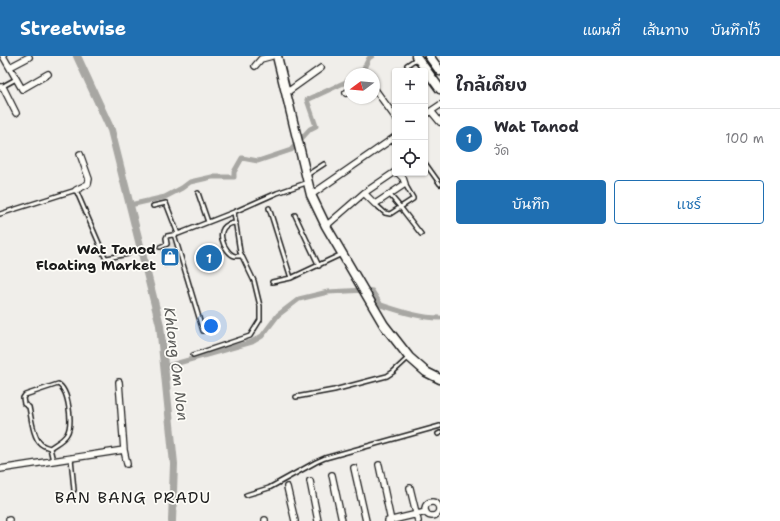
<!DOCTYPE html>
<html lang="th">
<meta charset="utf-8">
<style>
body{margin:0;font-family:"Shantell Sans","Playpen Sans Thai",sans-serif;background:#f2f2f3;color:#2b2b33}
.controls{position:absolute;right:12px;top:12px;display:grid;overflow:hidden;border-radius:4px;box-shadow:0 1px 3px #0004}
.controls button{width:36px;height:36px;display:grid;place-items:center;padding:0;border:0;border-bottom:1px solid #e1e1e2;background:#fff;color:#2b2b33;font:20px sans-serif}
.compass{position:absolute;left:344px;top:12px;width:36px;height:36px;border-radius:50%;background:#fff;box-shadow:0 1px 3px #0004;rotate:254deg}
.you{position:absolute;left:211px;top:270px;width:14px;height:14px;margin:-10px;border:3px solid #fff;border-radius:50%;background:#1a73e8;box-shadow:0 0 0 6px #1a73e833}
.badge{display:grid;place-items:center;width:26px;height:26px;border-radius:50%;background:#1f6fb2;color:#fff;font-size:13px;font-weight:700}
.pin{position:absolute;translate:-50% -50%;border:2px solid #fff;box-shadow:0 1px 4px #0006}
.list{margin:0;padding:0;list-style:none}
h2{display:flex;justify-content:space-between;align-items:center;height:52px;margin:0;padding:0 16px;font-size:17px}
h2 small{font-size:13px;font-weight:400;color:#7c7c81}
.list li{display:grid;grid-template-columns:26px 1fr auto;gap:12px;align-items:center;box-sizing:border-box;height:60px;padding:0 16px;border-top:1px solid #e1e1e2}
.list b{display:block;font-size:15px;white-space:nowrap}
.list p{margin:0;font-size:13px;white-space:nowrap;color:#7c7c81}
.list em{font-size:13px;font-style:normal;color:#7c7c81}
.actions{display:flex;gap:8px;padding:12px 16px}
.actions a{flex:1;padding:9px 0;border:1px solid #1f6fb2;border-radius:4px;text-align:center;font-size:14px;color:#1f6fb2}
.actions .main{background:#1f6fb2;color:#fff}
.icon{flex:none;width:22px;height:22px;fill:none;stroke:currentColor;stroke-width:2;stroke-linecap:round;stroke-linejoin:round}
.map{position:relative;flex:none;width:440px;height:465px;overflow:hidden}
header{display:flex;align-items:center;gap:24px;box-sizing:border-box;height:56px;padding:0 20px;background:#1f6fb2;color:#fff}
header strong{font-size:19px}
nav{display:flex;gap:22px;margin-inline-start:auto;font-size:14px}
main{display:flex}
aside{flex:1;background:#fff}
.map>svg:first-child{display:block}
.built{fill:#e0deda}
.lines{fill:none;stroke-linecap:round;stroke-linejoin:round}
.canal{stroke:#a8a7a3;stroke-width:5}
.river{stroke:#a8a7a3;stroke-width:8}
.lane-casing{stroke:#1c1c1c;stroke-width:6}
.street-casing{stroke:#1c1c1c;stroke-width:8}
.secondary-casing{stroke:#1c1c1c;stroke-width:11}
.path{stroke:#1c1c1c;stroke-width:1;stroke-dasharray:3 3;stroke-linecap:butt}
.lane{stroke:#fdfcf7;stroke-width:3}
.street{stroke:#fdfcf7;stroke-width:5.5}
.secondary{stroke:#fdfcf7;stroke-width:8}
.labels{text-anchor:middle;stroke-width:3.5;stroke-linejoin:round;paint-order:stroke}
.poi-label{font-size:14px;font-weight:bold;fill:#1c1c1c;stroke:#fdfcf7;text-anchor:end}
.water-label{font-size:15px;font-style:italic;fill:#5b5b59;stroke:#fdfcf7}
.quarter-label{font-size:16px;letter-spacing:1px;fill:#1c1c1c;stroke:#fdfcf7}
</style>
<header>
<strong>Streetwise</strong>
<nav><a>แผนที่</a><a>เส้นทาง</a><a>บันทึกไว้</a></nav>
</header>
<main>
<div class="map">
<svg width="440" height="465" viewBox="0 0 440 465">
<rect width="100%" height="100%" fill="#f0eeea"/>
<filter id="ink" filterUnits="userSpaceOnUse"><feTurbulence type="fractalNoise" baseFrequency=".025" numOctaves="2"/><feDisplacementMap in="SourceGraphic" scale="8" xChannelSelector="R" yChannelSelector="G"/><feConvolveMatrix kernelMatrix="1 2 1 2 8 2 1 2 1" color-interpolation-filters="sRGB"/></filter>
<g filter="url(#ink)">
<path class="built" d="M 174,185 L 181,208 L 164,213 L 160,194 L 167,192 L 166,187 Z"/>
<g class="lines">
<path class="canal" d="M 361,18 L 369,2 L 372,0
M 130,149 L 165,141 L 182,132 L 190,126 L 212,121 L 234,121 L 234,116 L 242,102 L 258,105 L 291,94 L 310,73 L 316,70 L 307,44 L 350,24
M 164,311 L 252,286 L 262,280 L 278,259 L 299,243 L 328,236 L 366,234 L 372,235 L 381,249 C 400,255 420,262 440,262"/>
<path class="river" d="M 77,0 L 111,74 L 160,269 L 174,408 L 172,465"/>
<g class="lane-casing">
<path id="lane" d="M 411,15 L 407,9 L 416,3
M 5,29 L 16,23
M 425,107 L 440,128
M 307,119 L 324,108
M 198,137 L 208,166
M 390,139 L 401,152 L 421,178
M 375,148 L 385,157 L 390,158 L 413,143 L 413,142 L 405,128
M 153,150 L 166,147 L 178,178
M 269,152 L 291,222
M 0,158 L 76,134 L 105,201 L 107,202 L 128,198
M 295,159 L 319,210
M 236,167 C 210,168 225,198 235,200 C 236,200 240,200 241,200
M 174,178 L 203,275
M 160,191 L 167,188 L 166,182 L 167,180 L 178,178 L 234,156 L 277,137 L 306,127
M 272,226 L 291,222 L 342,198
M 193,299 L 250,280 L 260,264 L 260,250 L 254,225 L 240,196 L 234,156
M 296,341 L 334,334 L 387,320 L 393,316 L 408,302
M 438,378 L 440,377
M 50,392 C 55,388 64,384 67,378 C 73,368 69,334 58,328 L 25,339 L 23,342 L 24,348 L 29,351 C 31,360 33,382 41,388 C 43,390 47,391 50,392 L 53,405
M 71,402 L 74,434
M 246,439 L 269,432 L 316,406 L 325,402 L 440,370"/>
</g>
<g class="street-casing">
<path id="street" d="M 3,0 L 22,33 L 48,18
M 255,10 L 261,3 L 272,0
M 10,11 L 29,1
M 0,31 L 3,31 L 16,57
M 374,32 L 395,61
M 286,37 L 321,12
M 346,37 L 350,34
M 431,55 L 440,66
M 425,59 L 440,49
M 76,134 L 88,128 L 89,123 L 80,98
M 364,137 L 375,148 L 405,128 L 403,122 L 398,117
M 311,139 L 395,81
M 326,170 L 364,137 L 395,116
M 119,326 L 124,394 L 127,408
M 379,409 L 391,465
M 354,412 L 366,465
M 0,413 L 124,394
M 332,419 L 342,465
M 310,425 L 318,465
M 287,431 L 295,465
M 410,432 L 418,465
M425 453a7 7 0 1 1 14 0a7 7 0 1 1-14 0Z
M 9,464 L 9,465
M 265,464 L 265,465
M 388,465 L 426,456"/>
</g>
<g class="secondary-casing">
<path id="secondary" d="M 277,0 L 311,139 L 326,170 L 384,269 L 409,301 L 426,316 L 440,323
M 416,0 L 440,33
M 429,0 L 440,15"/>
</g>
<path class="path" d="M 132,197 L 157,191"/>
<use href="#lane" class="lane"/>
<use href="#street" class="street"/>
<use href="#secondary" class="secondary"/>
</g>
</g>
<defs>
<g id="shop-square" transform="scale(1)"><rect x="-9" y="-9" width="18" height="18" rx="4" fill="#1f6fb2" stroke="#fdfcf7"/><path d="M-5-2.5h2.3a2.7 3.5 0 0 1 5.4 0H5L5.5 6h-11ZM-1.5-2.5h3a1.5 2.3 0 0 0-3 0Z" fill="#fff"/></g>
</defs>
<g fill-rule="evenodd">
<use href="#shop-square" x="170" y="201"/>
</g>
<g class="labels">
<g class="poi-label">
<text x="156" y="198">Wat Tanod<tspan x="156" dy="16">Floating Market</tspan></text>
</g>
<g class="water-label">
<text transform="translate(176 308) rotate(83)" y="5">Khlong Om Non</text>
</g>
<g class="quarter-label">
<text x="133" y="447">BAN BANG PRADU</text>
</g>
</g>
</svg>
<div class="controls">
<button>+</button>
<button>−</button>
<button><svg class="icon" aria-label="locate" viewBox="0 0 24 24"><circle cx="12" cy="12" r="6"/><path d="M12 2v4M12 18v4M2 12h4M18 12h4"/></svg></button>
</div>
<svg class="compass" viewBox="-18 -18 36 36"><path d="M0-13l5 13h-10z" fill="#e53935"/><path d="M0 13l5-13h-10z" fill="#7c7c81"/></svg>
<div class="you"></div>
<div class="pin badge" style="left:209px;top:202px">1</div>
</div>
<aside>
<h2>ใกล้เคียง<small></small></h2>
<ul class="list">
<li><span class="badge">1</span><div><b>Wat Tanod</b><p>วัด</p></div><em>100 m</em></li>
</ul>
<div class="actions"><a class="main">บันทึก</a><a>แชร์</a></div>
</aside>
</main>
